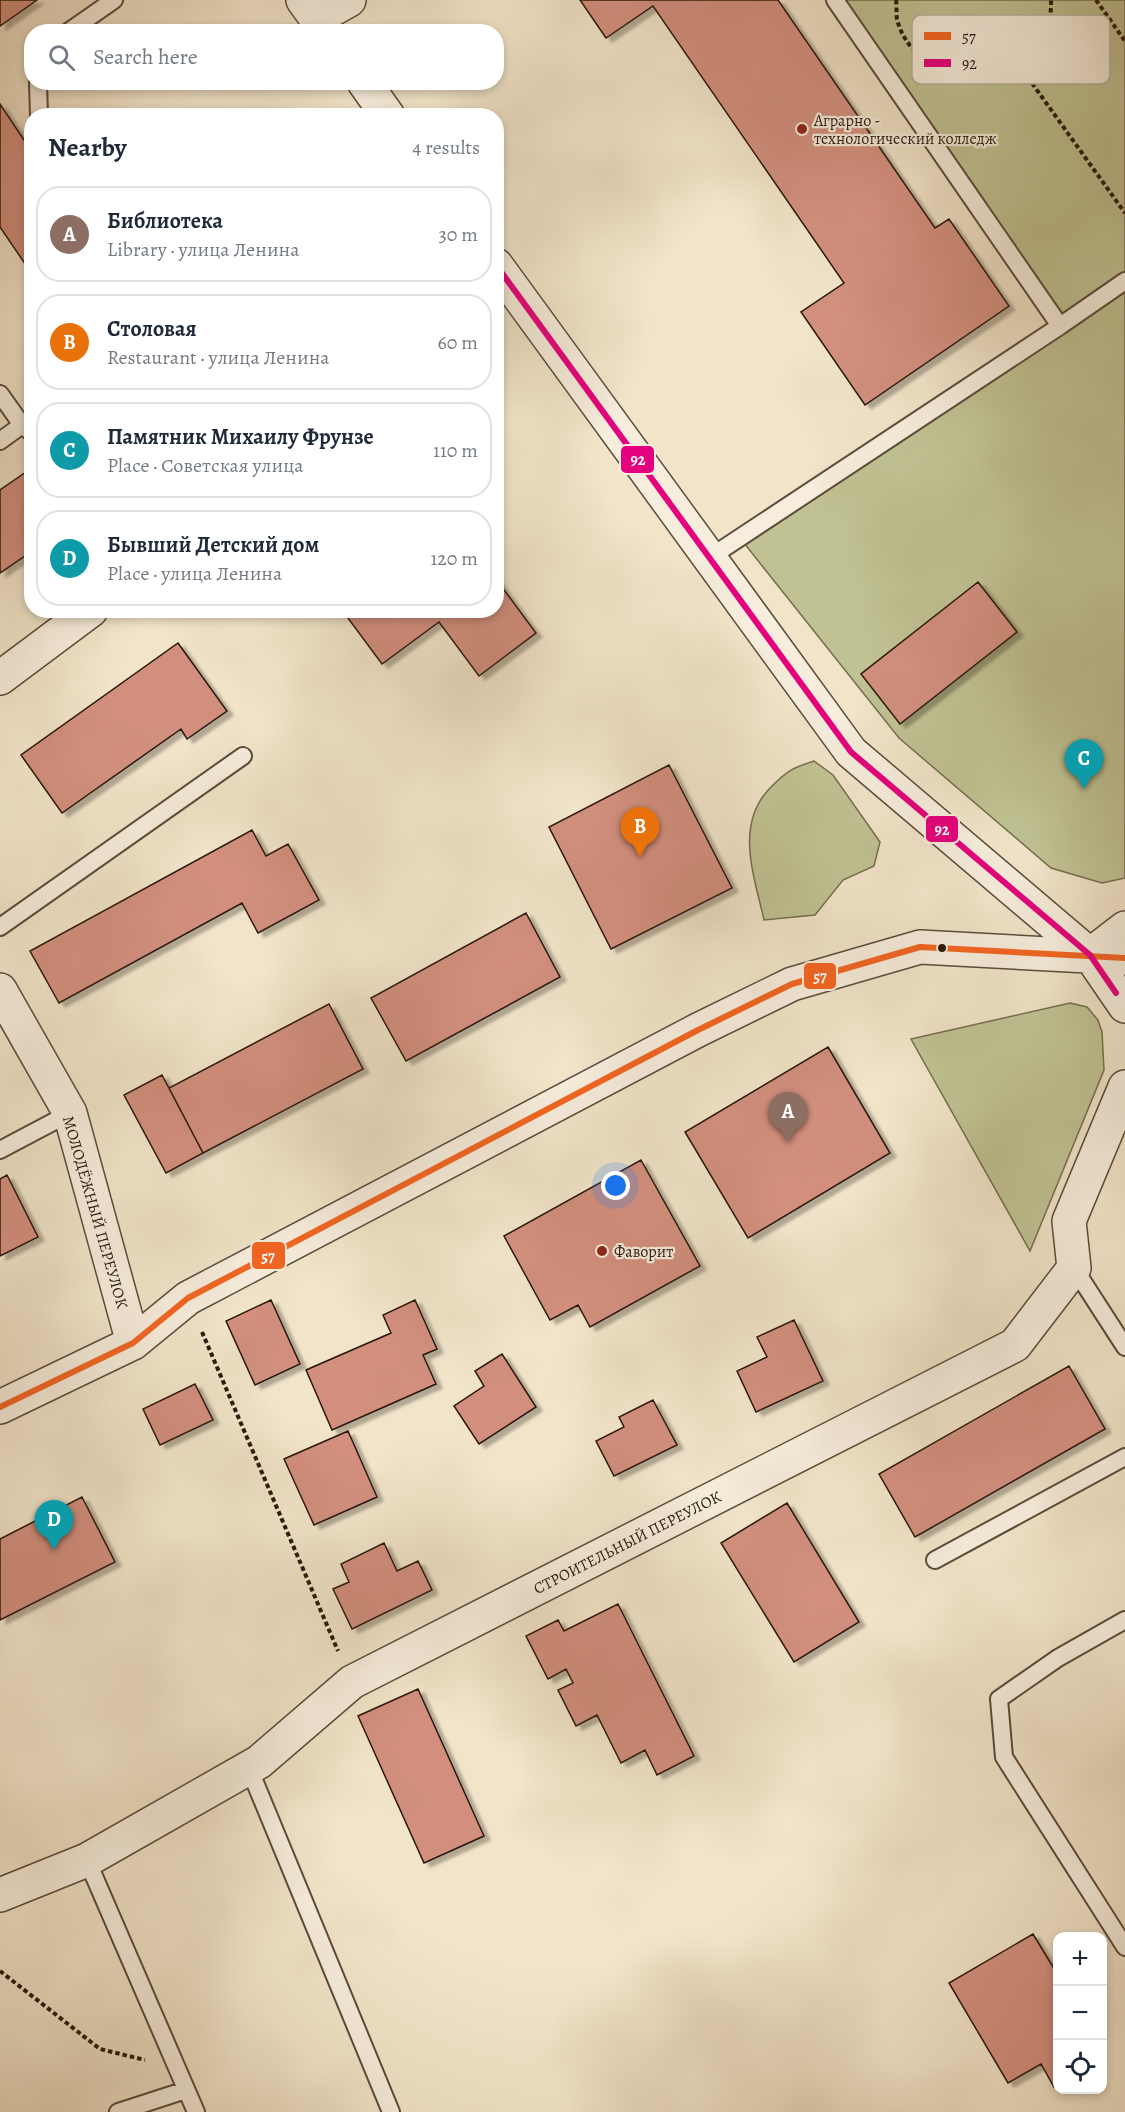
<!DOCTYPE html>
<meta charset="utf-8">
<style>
body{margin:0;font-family:Alegreya,serif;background:#f2f2f3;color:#1f2937}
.controls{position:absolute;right:18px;bottom:18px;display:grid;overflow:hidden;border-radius:12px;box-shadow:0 3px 9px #0003}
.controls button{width:54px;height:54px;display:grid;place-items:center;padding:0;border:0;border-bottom:2px solid #e0e1e3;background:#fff;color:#1f2937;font:30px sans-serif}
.you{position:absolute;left:616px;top:1186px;width:21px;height:21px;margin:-15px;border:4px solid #fff;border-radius:50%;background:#1a73e8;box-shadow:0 0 0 9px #1a73e833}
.badge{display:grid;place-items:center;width:39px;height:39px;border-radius:50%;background:#d93025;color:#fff;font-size:20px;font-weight:700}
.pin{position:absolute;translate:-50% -50px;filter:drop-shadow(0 2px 3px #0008)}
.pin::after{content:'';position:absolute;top:32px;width:21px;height:18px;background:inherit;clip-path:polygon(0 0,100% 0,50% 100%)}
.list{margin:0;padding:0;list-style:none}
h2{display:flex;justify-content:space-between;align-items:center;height:78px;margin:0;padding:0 24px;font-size:26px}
h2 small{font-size:20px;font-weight:400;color:#747a83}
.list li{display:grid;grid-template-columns:39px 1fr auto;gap:18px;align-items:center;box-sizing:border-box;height:96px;margin:0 12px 12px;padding:0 12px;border:2px solid #e0e1e3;border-radius:24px}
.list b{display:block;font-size:22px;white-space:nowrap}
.list p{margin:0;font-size:20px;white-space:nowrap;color:#747a83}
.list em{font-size:20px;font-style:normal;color:#747a83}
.icon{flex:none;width:33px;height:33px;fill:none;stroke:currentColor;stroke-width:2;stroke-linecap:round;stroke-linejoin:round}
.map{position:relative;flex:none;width:1125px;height:2112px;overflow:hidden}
.search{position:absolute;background:#fff;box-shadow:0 3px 9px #0003;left:24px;top:24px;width:480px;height:66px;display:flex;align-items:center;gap:15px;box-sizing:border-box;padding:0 21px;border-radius:24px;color:#747a83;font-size:22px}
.panel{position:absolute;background:#fff;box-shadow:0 3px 9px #0003;left:24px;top:108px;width:480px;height:510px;border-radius:24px}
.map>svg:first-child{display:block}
.green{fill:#c0c293;stroke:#756d50;stroke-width:1.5}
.building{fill:#d28f7e;stroke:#2a180c;stroke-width:1.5;filter:url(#shadow)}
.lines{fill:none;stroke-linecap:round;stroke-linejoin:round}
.lane-casing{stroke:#5c4b3b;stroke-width:20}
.street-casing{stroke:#5c4b3b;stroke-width:36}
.path{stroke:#2a180c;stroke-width:4;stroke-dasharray:4.5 3;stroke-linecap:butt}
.lane{stroke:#f6eddc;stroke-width:16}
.street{stroke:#f6eddc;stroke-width:33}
.bus-1-casing{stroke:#f6eddc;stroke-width:10}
.bus-2-casing{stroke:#f6eddc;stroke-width:10}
.bus-1{stroke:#f26522;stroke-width:6}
.bus-2{stroke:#e5007d;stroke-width:6}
.poi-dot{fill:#8f2418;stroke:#f6eddc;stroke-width:2}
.bus-dot{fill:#2a180c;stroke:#f6eddc;stroke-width:2}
.labels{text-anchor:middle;stroke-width:4.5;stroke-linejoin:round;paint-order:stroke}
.poi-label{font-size:16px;fill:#2a180c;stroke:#f6eddc;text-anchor:start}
.street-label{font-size:16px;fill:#2a180c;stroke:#f6eddc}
.key{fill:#f6eddc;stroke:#b9ad9e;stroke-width:1.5}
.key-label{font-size:16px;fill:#2a180c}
.line-badge{stroke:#f6eddc;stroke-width:2}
.badge-label{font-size:16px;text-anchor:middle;font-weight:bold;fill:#fff}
</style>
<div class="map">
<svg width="1125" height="2112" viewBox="0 0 1125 2112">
<defs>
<filter id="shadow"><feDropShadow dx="6" dy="4" stdDeviation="1.5" flood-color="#0004"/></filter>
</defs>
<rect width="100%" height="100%" fill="#f1e4c9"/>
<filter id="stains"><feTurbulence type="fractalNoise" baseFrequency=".00333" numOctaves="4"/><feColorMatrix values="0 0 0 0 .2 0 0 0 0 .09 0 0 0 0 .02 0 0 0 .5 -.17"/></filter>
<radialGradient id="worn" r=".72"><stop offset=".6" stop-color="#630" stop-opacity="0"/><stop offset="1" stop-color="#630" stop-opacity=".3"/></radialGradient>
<path class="green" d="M 835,0 L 1125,0 L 1125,878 L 1102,883 L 1051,868 L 899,738 L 740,538 L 1060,326 Z
M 814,761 L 833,775 L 880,842 L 874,866 L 843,880 L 815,915 L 764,920 C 754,875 734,824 771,787 C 787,771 792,768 814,761 Z
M 1070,1003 L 1087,1007 L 1098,1020 L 1102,1032 L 1104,1070 L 1030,1251 L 911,1039 Z"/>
<path class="building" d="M 0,0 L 37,0 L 0,26 Z
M 580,0 L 778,0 L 935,228 L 949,219 L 1009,306 L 865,405 L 801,312 L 844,283 L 653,6 L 606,38 Z
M 0,104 L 32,152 L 32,274 L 0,227 Z
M 32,468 L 32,551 L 0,573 L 0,490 Z
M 496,579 L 536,633 L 479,676 L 439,622 L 382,664 L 342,610 L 496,610 Z
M 978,582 L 1017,632 L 900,724 L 861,674 Z
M 178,643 L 227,711 L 187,739 L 181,729 L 62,813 L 21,755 Z
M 669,765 L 732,888 L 611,949 L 549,827 Z
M 252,830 L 266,856 L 288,844 L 319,900 L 258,933 L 242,903 L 59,1003 L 30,951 Z
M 526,913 L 560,977 L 406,1061 L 371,998 Z
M 329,1004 L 363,1069 L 203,1153 L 169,1088 Z
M 828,1047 L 890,1153 L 748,1238 L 685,1132 Z
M 162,1075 L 203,1153 L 166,1173 L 124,1095 Z
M 641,1160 L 700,1266 L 590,1327 L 578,1305 L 550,1320 L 504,1236 Z
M 7,1175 L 38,1237 L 0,1256 L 0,1179 Z
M 271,1300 L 300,1364 L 255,1385 L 226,1321 Z
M 415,1300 L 437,1349 L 423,1355 L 436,1384 L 332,1430 L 306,1370 L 391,1333 L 383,1315 Z
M 794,1320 L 823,1381 L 756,1412 L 737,1371 L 767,1357 L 757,1337 Z
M 502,1354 L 536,1407 L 479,1444 L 454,1406 L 484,1386 L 475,1371 Z
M 1069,1366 L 1105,1429 L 915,1537 L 879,1474 Z
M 195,1384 L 213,1420 L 160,1445 L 143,1409 Z
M 653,1400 L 677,1445 L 614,1476 L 596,1441 L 624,1427 L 619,1417 Z
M 348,1431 L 377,1497 L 314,1525 L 284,1459 Z
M 82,1497 L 115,1562 L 0,1620 L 0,1539 Z
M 787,1503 L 859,1622 L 794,1662 L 721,1543 Z
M 384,1543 L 397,1571 L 418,1561 L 432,1590 L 352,1629 L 333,1589 L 349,1582 L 341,1564 Z
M 618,1604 L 694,1756 L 657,1775 L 645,1750 L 621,1763 L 597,1715 L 576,1726 L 558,1690 L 573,1683 L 566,1669 L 548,1679 L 526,1636 L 558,1620 L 564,1631 Z
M 418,1689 L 484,1836 L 424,1863 L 358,1716 Z
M 1033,1934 L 1058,1975 L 1058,2085 L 1054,2087 L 1041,2064 L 1008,2083 L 949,1983 Z"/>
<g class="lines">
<g class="lane-casing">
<path id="lane" d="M 68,32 L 114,0
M 38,82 L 39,116
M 1060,326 L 1125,281
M 0,394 L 22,425 L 32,433
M 0,441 L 22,425
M 709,558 L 1060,326 L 835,0
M 0,927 L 243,756
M 0,1150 L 70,1113
M 1074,1268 L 1125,1347
M 935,1560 L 1125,1457
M 1125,1620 L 1058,1658 L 999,1699 L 1004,1757 L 1125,1947
M 249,1768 L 391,2112
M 87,1860 L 196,2112
M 118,2112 L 186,2090"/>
</g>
<g class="street-casing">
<path id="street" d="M 303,0 L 326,32
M 317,18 L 349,0
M 364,82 L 388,116
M 496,265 L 851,752 L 1090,955 L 1125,1006
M 0,678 L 91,610
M 1090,955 L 1125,928
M 0,990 L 70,1113 L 133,1343
M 0,1407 L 133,1343 L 188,1298 L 698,1030 L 792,984 L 920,947 L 1125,958
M 0,1895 L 87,1860 L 259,1762 L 352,1682 L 1015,1345 L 1074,1268 L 1069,1221 L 1125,1087"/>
</g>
<path class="path" d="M 896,0 C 897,6 896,13 897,19 C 906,58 955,89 994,76 C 1010,70 1021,62 1032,50 C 1045,37 1052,18 1051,0
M 1096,0 L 1125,41
M 1019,65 L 1125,213
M 202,1332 L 338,1651
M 0,1971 L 100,2049 L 145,2060"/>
<use href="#lane" class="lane"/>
<use href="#street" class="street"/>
<g class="bus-1-casing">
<path id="bus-1" d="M 0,1407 L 133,1343 L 188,1298 L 698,1030 L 792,984 L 920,947 L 1125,958"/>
</g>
<g class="bus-2-casing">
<path id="bus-2" d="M 496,265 L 851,752 L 1090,955 L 1116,993"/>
</g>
<use href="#bus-1" class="bus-1"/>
<use href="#bus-2" class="bus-2"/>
</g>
<g class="poi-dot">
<circle cx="802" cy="129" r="6"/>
<circle cx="602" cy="1251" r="6"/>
</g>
<circle class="bus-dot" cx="942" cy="948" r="5"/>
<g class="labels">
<g class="poi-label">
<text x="814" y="126">Аграрно -<tspan x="814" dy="18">технологический колледж</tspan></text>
<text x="614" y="1257">Фаворит</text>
</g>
<g class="street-label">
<text transform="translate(96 1212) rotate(74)" y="6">МОЛОДЁЖНЫЙ ПЕРЕУЛОК</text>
<text transform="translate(627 1542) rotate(-27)" y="6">СТРОИТЕЛЬНЫЙ ПЕРЕУЛОК</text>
</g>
</g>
<rect x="912" y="15" width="198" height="69" rx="9" class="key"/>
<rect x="924" y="32" width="27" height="8" fill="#f26522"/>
<rect x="924" y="59" width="27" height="8" fill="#e5007d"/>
<g class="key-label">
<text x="962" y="42">57</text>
<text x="962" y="69">92</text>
</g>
<g class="line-badge">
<rect x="620" y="445" width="35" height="29" rx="6" fill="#e5007d"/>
<rect x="925" y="815" width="34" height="28" rx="6" fill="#e5007d"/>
<rect x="803" y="962" width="34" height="28" rx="6" fill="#f26522"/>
<rect x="251" y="1241" width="35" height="29" rx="6" fill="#f26522"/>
</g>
<g class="badge-label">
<text x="638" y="465">92</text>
<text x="942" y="835">92</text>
<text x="820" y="982">57</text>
<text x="268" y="1262">57</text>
</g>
<rect width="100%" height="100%" filter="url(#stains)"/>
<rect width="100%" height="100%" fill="url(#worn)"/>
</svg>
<div class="controls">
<button>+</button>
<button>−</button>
<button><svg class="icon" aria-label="locate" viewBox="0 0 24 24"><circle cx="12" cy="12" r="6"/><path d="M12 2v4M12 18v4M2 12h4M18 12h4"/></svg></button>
</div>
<div class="you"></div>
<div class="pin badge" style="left:788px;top:1142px;background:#8d6e63">A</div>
<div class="pin badge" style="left:640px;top:857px;background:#e8710a">B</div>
<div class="pin badge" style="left:1084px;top:789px;background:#0f9aa8">C</div>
<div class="pin badge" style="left:54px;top:1550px;background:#0f9aa8">D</div>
<div class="search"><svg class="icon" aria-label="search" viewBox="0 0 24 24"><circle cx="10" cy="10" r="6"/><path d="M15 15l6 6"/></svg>Search here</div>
<section class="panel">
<h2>Nearby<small>4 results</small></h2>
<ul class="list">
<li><span class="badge" style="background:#8d6e63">A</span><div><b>Библиотека</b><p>Library · улица Ленина</p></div><em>30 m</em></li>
<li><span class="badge" style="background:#e8710a">B</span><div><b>Столовая</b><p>Restaurant · улица Ленина</p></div><em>60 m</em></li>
<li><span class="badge" style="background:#0f9aa8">C</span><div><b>Памятник Михаилу Фрунзе</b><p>Place · Советская улица</p></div><em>110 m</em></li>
<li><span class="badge" style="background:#0f9aa8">D</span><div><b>Бывший Детский дом</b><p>Place · улица Ленина</p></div><em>120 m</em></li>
</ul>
</section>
</div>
